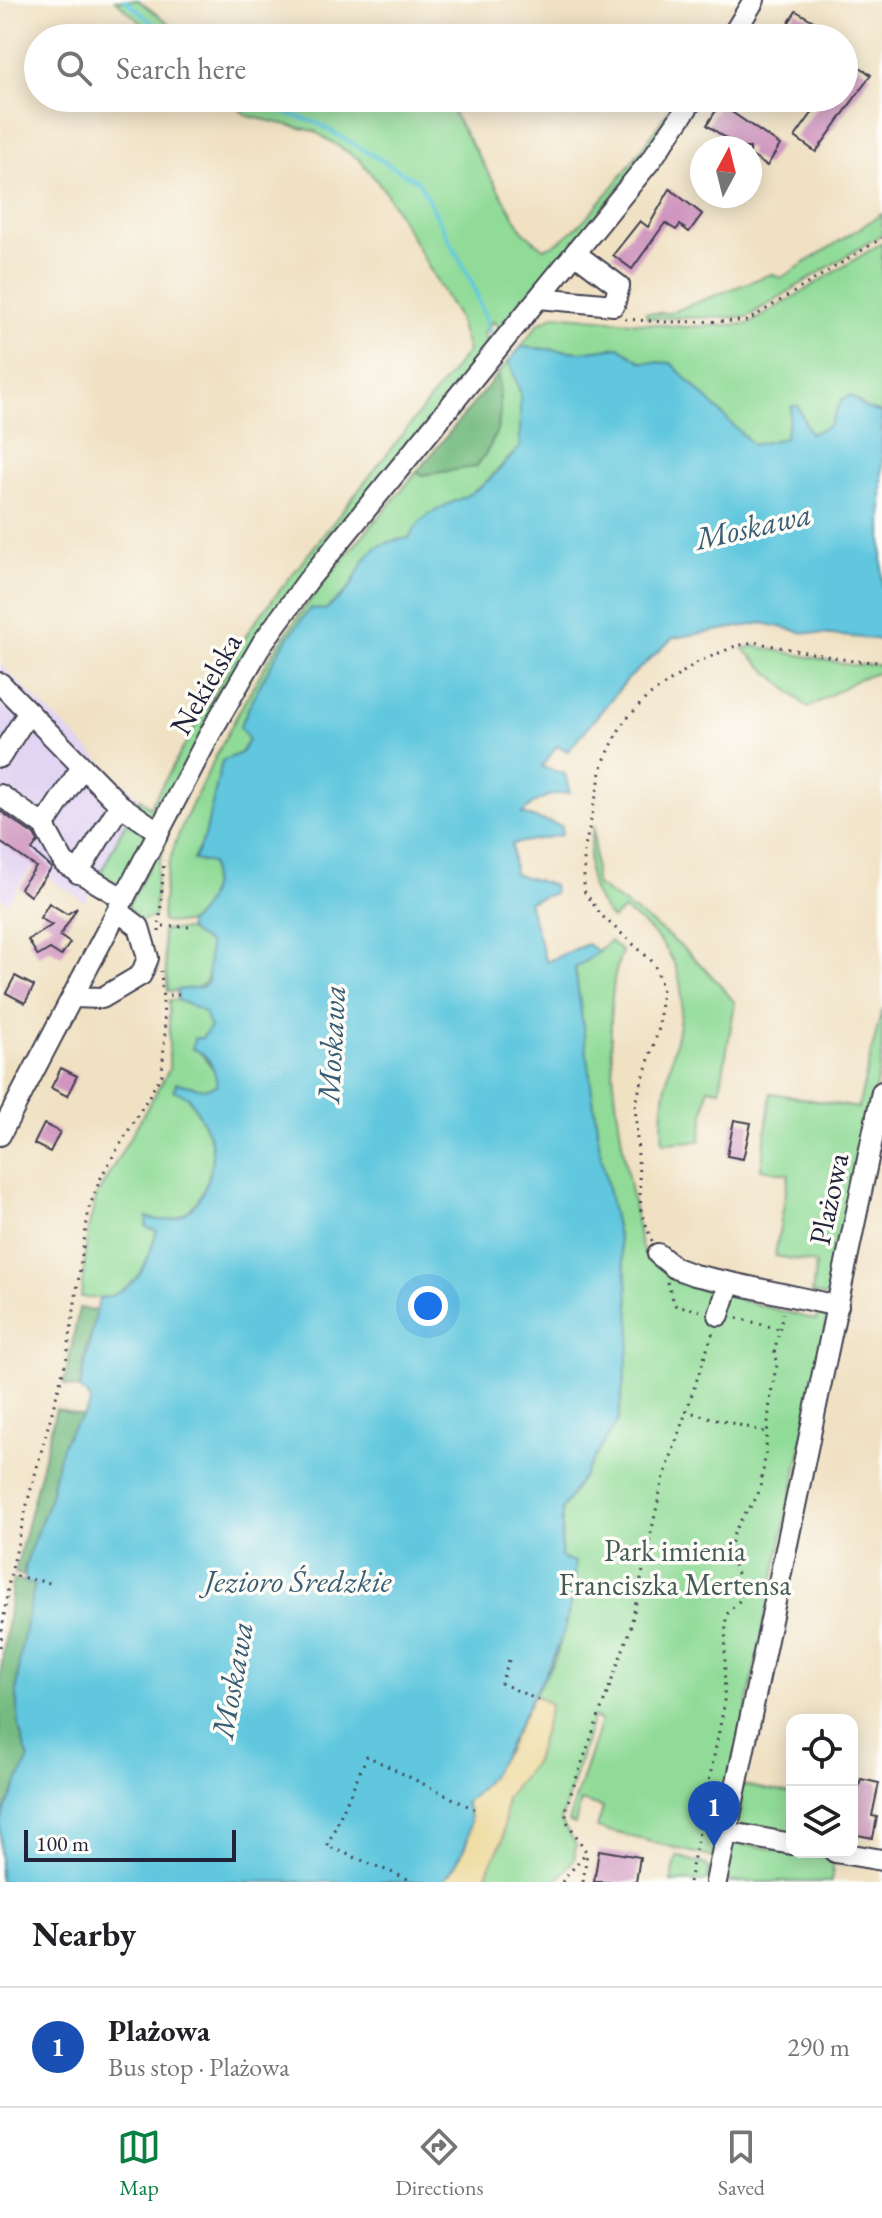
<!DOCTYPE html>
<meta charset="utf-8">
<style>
body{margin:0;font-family:"EB Garamond",serif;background:#f6f6f6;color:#202124}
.controls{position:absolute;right:24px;bottom:24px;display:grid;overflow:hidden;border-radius:16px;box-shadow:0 4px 20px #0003}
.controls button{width:72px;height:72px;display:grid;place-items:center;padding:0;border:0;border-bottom:2px solid #e0e0e0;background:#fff;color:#202124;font:40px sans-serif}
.compass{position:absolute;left:690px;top:136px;width:72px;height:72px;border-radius:50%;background:#fff;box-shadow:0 4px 20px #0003;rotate:7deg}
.scale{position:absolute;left:24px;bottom:20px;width:212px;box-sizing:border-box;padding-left:8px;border:4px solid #22223b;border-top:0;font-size:22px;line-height:28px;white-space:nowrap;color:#22223b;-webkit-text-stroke:6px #fdfcf7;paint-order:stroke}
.you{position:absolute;left:428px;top:1306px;width:28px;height:28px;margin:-20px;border:6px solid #fff;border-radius:50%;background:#1a73e8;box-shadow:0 0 0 12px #1a73e833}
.badge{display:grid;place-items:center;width:52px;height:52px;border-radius:50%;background:#0b8043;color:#fff;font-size:26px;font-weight:700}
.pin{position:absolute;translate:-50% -66px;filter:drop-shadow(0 2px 4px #0008)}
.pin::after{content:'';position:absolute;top:42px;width:28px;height:24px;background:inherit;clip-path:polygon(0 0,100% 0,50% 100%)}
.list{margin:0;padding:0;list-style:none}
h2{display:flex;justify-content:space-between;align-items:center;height:104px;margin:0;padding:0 32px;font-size:34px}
h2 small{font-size:26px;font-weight:400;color:#757577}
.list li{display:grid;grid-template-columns:52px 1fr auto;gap:24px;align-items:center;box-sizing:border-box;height:120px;padding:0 32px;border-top:2px solid #e0e0e0}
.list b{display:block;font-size:30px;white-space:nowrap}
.list p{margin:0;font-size:26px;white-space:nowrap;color:#757577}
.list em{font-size:26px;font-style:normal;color:#757577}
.icon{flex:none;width:44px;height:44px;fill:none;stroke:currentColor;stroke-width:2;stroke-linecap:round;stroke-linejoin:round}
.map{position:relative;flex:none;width:882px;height:1882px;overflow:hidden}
.search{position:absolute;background:#fff;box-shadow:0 4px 20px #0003;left:24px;right:24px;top:24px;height:88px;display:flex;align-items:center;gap:20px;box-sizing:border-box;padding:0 28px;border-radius:44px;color:#757577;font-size:30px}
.sheet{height:224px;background:#fff}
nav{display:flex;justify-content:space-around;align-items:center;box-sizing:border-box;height:112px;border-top:2px solid #e0e0e0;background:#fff;font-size:22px;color:#757577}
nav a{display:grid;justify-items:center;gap:4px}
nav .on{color:#0b8043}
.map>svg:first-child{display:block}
.built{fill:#e2d4f3}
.green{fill:#91db98;stroke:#5a7e6a;stroke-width:2}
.forest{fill:#74bb80;stroke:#4b6e5e;stroke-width:2}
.sand{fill:#eeda9e;stroke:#887e6c;stroke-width:2}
.water{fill:#61c7de;stroke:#42748c;stroke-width:2}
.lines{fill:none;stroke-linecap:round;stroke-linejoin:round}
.stream{stroke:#61c7de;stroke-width:4}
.building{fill:#d096c0}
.minor-casing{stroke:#413f4f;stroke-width:24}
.path{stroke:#413f4f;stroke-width:3;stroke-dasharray:2 6;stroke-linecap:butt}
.minor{stroke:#fff;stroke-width:20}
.labels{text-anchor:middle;stroke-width:7;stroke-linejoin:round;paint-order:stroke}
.street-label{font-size:30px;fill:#22223b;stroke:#fdfcf7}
.park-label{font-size:30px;fill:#435a57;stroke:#fdfcf7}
.water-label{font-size:32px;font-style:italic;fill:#385c74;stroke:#fdfcf7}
</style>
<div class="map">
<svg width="882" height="1882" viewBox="0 0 882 1882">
<rect width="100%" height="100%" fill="#fdfcf7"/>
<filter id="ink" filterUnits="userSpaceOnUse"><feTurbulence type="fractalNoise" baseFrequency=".0125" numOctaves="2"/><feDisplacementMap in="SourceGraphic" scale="16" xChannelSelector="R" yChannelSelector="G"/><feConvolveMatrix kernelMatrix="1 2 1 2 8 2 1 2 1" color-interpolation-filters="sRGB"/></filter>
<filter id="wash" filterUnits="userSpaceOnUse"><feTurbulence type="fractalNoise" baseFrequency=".006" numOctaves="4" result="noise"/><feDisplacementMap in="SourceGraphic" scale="32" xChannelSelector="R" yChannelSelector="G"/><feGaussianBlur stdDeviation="1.8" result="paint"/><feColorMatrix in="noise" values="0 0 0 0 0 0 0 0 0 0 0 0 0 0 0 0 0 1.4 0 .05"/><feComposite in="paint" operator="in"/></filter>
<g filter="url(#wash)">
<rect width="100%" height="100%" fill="#f0e1c3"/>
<path class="built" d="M 0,664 L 140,799 L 85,902 L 32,867 L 8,902 L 0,897 Z"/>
<path class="green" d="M 115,0 L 138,0 L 188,38 L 159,38 Z
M 225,98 L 444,98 L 523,231 L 543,248 C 576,247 657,129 676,98 L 684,98 L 654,145 L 502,330 L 493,321 L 483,333 L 490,346 L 359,508 L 155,820 L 133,808 L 140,799 L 150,807 L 251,627 L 468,351 L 458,318 L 385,191 L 360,160 L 314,131 L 248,116 Z
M 882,214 L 882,234 L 747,317 L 647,318 L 646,313 L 669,313 L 771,274 L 781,278 Z
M 882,243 L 882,413 L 866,408 L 851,396 L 842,399 L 829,426 L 810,435 L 798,406 L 793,406 L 785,438 L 752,445 L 671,363 L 642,362 L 619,347 L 581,352 L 521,347 L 539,323 L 555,315 L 686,327 L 749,324 Z
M 509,361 L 520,392 L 520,447 L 483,485 L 455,504 L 429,514 L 410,538 C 372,543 368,551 353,582 C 348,593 334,602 325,610 L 311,609 C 281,642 258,685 240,727 L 249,740 L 241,753 L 222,761 L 205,836 L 194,859 L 211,862 C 214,880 210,915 189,922 C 182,925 170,922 162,922 C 163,851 186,818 216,756 C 239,711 263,665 293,624 C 330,571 375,522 417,472 L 422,475 L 476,466 C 503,432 502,416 498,374 Z
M 753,646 L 851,665 L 882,665 L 882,672 L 860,678 L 808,708 L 743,649 Z
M 126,822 L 143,832 L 148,839 L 123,885 L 99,876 Z
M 594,825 L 595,884 C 649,920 696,952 735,1003 L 720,1090 L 708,1088 L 700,1141 L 663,1143 C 653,1045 732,983 624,910 L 612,919 C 583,888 587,865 594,825 Z
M 168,831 L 157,872 L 154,917 L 140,921 L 127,908 Z
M 162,930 L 188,930 L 209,944 C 211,983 210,990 168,991 Z
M 610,941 L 622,952 C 596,1012 622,1148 635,1213 C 638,1229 638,1247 649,1260 C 657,1270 681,1274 694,1279 L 693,1287 L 720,1293 L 741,1292 L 740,1300 L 816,1320 L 819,1312 L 828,1320 L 715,1858 L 597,1828 L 603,1808 L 581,1801 L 575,1824 L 568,1822 L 601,1721 L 593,1717 L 561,1821 L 576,1845 L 574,1859 L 556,1882 L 482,1882 L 503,1839 L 506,1798 L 535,1761 L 551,1704 L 534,1695 L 555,1659 L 569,1615 L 561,1559 L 562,1509 L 618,1421 L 631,1334 L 627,1280 L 600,1150 L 575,968 Z
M 169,1000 L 178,1000 L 204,1012 L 210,1028 L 202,1038 L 199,1051 L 215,1071 L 217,1085 L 204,1089 L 177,1083 C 188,1096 212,1132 212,1149 C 213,1187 190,1231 147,1218 L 157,1231 C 143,1273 134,1304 81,1297 L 88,1230 L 97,1195 L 169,1070 Z
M 882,1009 L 882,1057 L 833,1298 L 812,1293 L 816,1263 L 775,1256 L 789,1174 L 761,1169 L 771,1093 L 858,1108 Z
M 742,1785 L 792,1794 L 792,1838 L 733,1828 Z
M 735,1843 L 834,1859 L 831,1882 L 722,1882 L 731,1845 Z
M 677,1856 L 706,1865 L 710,1869 L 707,1881 L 671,1882 Z"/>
<path class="forest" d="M 498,374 C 502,417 503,432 476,467 L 421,475 L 417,472 Z
M 79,1308 L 99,1311 L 87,1346 L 80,1389 L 64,1385 Z
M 56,1409 L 85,1417 L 57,1462 L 48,1504 L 24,1568 L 25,1576 L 15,1573 Z
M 13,1579 L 36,1584 C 22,1637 5,1706 29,1758 L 0,1822 L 0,1677 Z"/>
<path class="sand" d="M 534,1695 L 551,1704 L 535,1761 L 506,1798 L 503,1839 L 482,1882 L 443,1882 C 459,1862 480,1828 465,1803 L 507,1751 Z"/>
<path class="water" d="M 521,347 L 581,352 L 619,347 L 642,362 L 671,363 L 753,445 L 785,438 L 792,406 L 798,406 L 810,434 L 829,426 L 842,399 L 851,396 L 866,408 L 882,413 L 882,640 L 801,632 L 763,623 L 673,638 L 627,680 L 568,751 L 557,746 L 542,767 L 565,774 L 570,793 C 549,793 536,799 522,814 L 562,826 L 562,835 L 512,844 L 514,874 L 553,885 L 554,893 L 528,902 L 546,962 L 587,944 L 599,952 L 575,968 L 600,1150 L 627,1280 L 631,1334 L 618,1421 L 562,1509 L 561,1558 L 575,1562 C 573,1619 560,1648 533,1696 C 514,1731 500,1775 465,1803 C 480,1828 459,1862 443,1882 L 0,1882 L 0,1822 L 29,1758 C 5,1706 22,1638 35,1585 L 25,1582 C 23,1555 39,1532 47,1506 C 56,1481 55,1452 71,1430 C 81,1416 84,1419 91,1400 L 80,1389 L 99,1299 C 138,1291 146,1265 157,1231 L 146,1227 L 147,1217 C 189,1234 214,1185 212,1149 C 212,1133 196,1111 189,1097 L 173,1090 L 177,1083 L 204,1089 L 217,1085 C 215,1069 209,1053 192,1049 L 194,1038 L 202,1038 L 210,1027 L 204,1012 L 178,1000 L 177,990 L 202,987 L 208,982 L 209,944 L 188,930 L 188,923 C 208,911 215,884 211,863 L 193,860 L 205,836 L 222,761 L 241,753 L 249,740 L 240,727 C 258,685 281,642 311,608 L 325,610 C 334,602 348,593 353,582 C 368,551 373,543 409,538 C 425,507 451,507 479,488 C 495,476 507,461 520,447 L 520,392 L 509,361 Z"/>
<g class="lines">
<path class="stream" d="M 125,0 L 170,38
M 238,98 L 317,123 L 419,182 L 473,285 L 491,335"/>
</g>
<g id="blocks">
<path class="building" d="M 796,11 L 817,23 L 807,38 L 779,38 Z
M 844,55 L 871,75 L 816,152 L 795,137 L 823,98 L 844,98 Z
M 720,104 L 780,145 L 767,166 L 750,155 L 750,148 L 740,148 L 707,125 Z
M 670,189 L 702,214 L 689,232 L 680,225 L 676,230 L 665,223 L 632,269 L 613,255 L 640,221 L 648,227 Z
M 0,811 L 34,835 L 38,842 L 32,850 L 52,868 L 30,896 L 20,888 L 36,867 L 0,842 Z
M 49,903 L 67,914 L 77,908 L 60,936 L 70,943 L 61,956 L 50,949 L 38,956 L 28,940 L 52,925 L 40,918 Z
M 15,976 L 34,986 L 25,1003 L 6,993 Z
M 61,1068 L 77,1076 L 67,1096 L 51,1088 Z
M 734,1120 L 751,1123 L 743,1159 L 727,1156 Z
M 44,1124 L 60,1132 L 50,1152 L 34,1144 Z
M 861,1779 L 879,1783 L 872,1816 L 877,1817 L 873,1838 L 852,1834 L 852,1812 Z
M 599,1850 L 640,1857 L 636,1882 L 594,1882 Z"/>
</g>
</g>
<g filter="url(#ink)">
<use href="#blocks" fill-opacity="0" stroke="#413f4f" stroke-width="2"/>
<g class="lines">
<g class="minor-casing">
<path id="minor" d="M 731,38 L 754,0
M 539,298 L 614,305 L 619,286 L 576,254
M 0,683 L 120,805 L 159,832
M 0,757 L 29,712
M 0,795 L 44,826 L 64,863 L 124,899
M 44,825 L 82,767
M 78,873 L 120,805
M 73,997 L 102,998 L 141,975 L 148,958 L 139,927 L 118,911
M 0,1135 L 212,730 L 263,642 L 309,579 L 651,160 L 694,98
M 658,1254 L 675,1268 L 694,1275 L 838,1306
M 719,1315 L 729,1284
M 726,1832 L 792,1844
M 835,1852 L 882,1860
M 716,1882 L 882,1092"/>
</g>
<path class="path" d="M 625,319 L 664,322 L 747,321 L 882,238
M 163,926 L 190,927
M 159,932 L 164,860
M 169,995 L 181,995
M 652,1241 L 641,1211 L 635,1103 L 659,1028 L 662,987 L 654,963 L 601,915 L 584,891 L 584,852 L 603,763 L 622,724 L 646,698 L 696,663 L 733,647 L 753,642 L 853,661 L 882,662
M 667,1282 L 675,1305 L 702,1311
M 737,1318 L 779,1329
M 685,1411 L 766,1432
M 16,1576 L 55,1584
M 0,1647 L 8,1586 L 28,1500 L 67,1357 L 89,1208 L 102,1175 L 162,1074 L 165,1032 L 161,971
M 509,1660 L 501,1683 L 540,1701
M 415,1882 L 327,1846 L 367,1756 L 474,1809
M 562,1882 L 584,1855
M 583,1882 L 587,1853 L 566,1820 L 566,1807 L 630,1630 L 662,1483 L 713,1332
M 689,1882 L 724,1706 L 726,1615 L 743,1597 L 744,1587 C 736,1575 729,1555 732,1540 C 737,1519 755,1505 759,1491 C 770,1448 765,1404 778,1362 L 774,1353 L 783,1313"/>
<use href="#minor" class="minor"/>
</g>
</g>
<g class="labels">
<g class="street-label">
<text transform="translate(206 684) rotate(-60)" y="10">Nekielska</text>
<text transform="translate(829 1199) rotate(-78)" y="10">Plażowa</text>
</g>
<g class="park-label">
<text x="675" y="1561">Park imienia<tspan x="675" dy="34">Franciszka Mertensa</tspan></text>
</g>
<g class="water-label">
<text transform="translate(753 526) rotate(-13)" y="11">Moskawa</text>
<text transform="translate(331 1044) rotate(-87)" y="11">Moskawa</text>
<text x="298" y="1592">Jezioro Średzkie</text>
<text transform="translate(232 1680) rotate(-80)" y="11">Moskawa</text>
</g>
</g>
</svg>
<div class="controls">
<button><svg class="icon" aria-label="locate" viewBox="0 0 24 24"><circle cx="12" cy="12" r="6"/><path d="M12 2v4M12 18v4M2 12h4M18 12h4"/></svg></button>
<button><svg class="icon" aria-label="layers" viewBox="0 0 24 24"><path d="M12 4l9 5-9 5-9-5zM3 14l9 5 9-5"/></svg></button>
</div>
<svg class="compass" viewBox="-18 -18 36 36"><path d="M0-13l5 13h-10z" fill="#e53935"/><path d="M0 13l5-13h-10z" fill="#757577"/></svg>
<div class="scale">100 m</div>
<div class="you"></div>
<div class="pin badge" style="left:714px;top:1847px;background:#1a4fb4">1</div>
<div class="search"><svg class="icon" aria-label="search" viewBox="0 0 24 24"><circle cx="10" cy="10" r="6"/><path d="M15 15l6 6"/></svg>Search here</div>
</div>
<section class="sheet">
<h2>Nearby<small></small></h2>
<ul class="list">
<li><span class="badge" style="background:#1a4fb4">1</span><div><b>Plażowa</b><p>Bus stop · Plażowa</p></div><em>290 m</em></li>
</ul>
</section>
<nav>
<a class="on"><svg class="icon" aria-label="map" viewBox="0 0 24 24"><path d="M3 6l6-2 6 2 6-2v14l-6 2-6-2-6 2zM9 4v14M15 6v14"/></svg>Map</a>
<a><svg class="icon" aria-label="directions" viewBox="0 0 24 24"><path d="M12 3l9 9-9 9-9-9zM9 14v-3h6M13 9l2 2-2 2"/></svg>Directions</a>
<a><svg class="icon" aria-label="saved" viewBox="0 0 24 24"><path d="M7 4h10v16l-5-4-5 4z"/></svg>Saved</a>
</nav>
